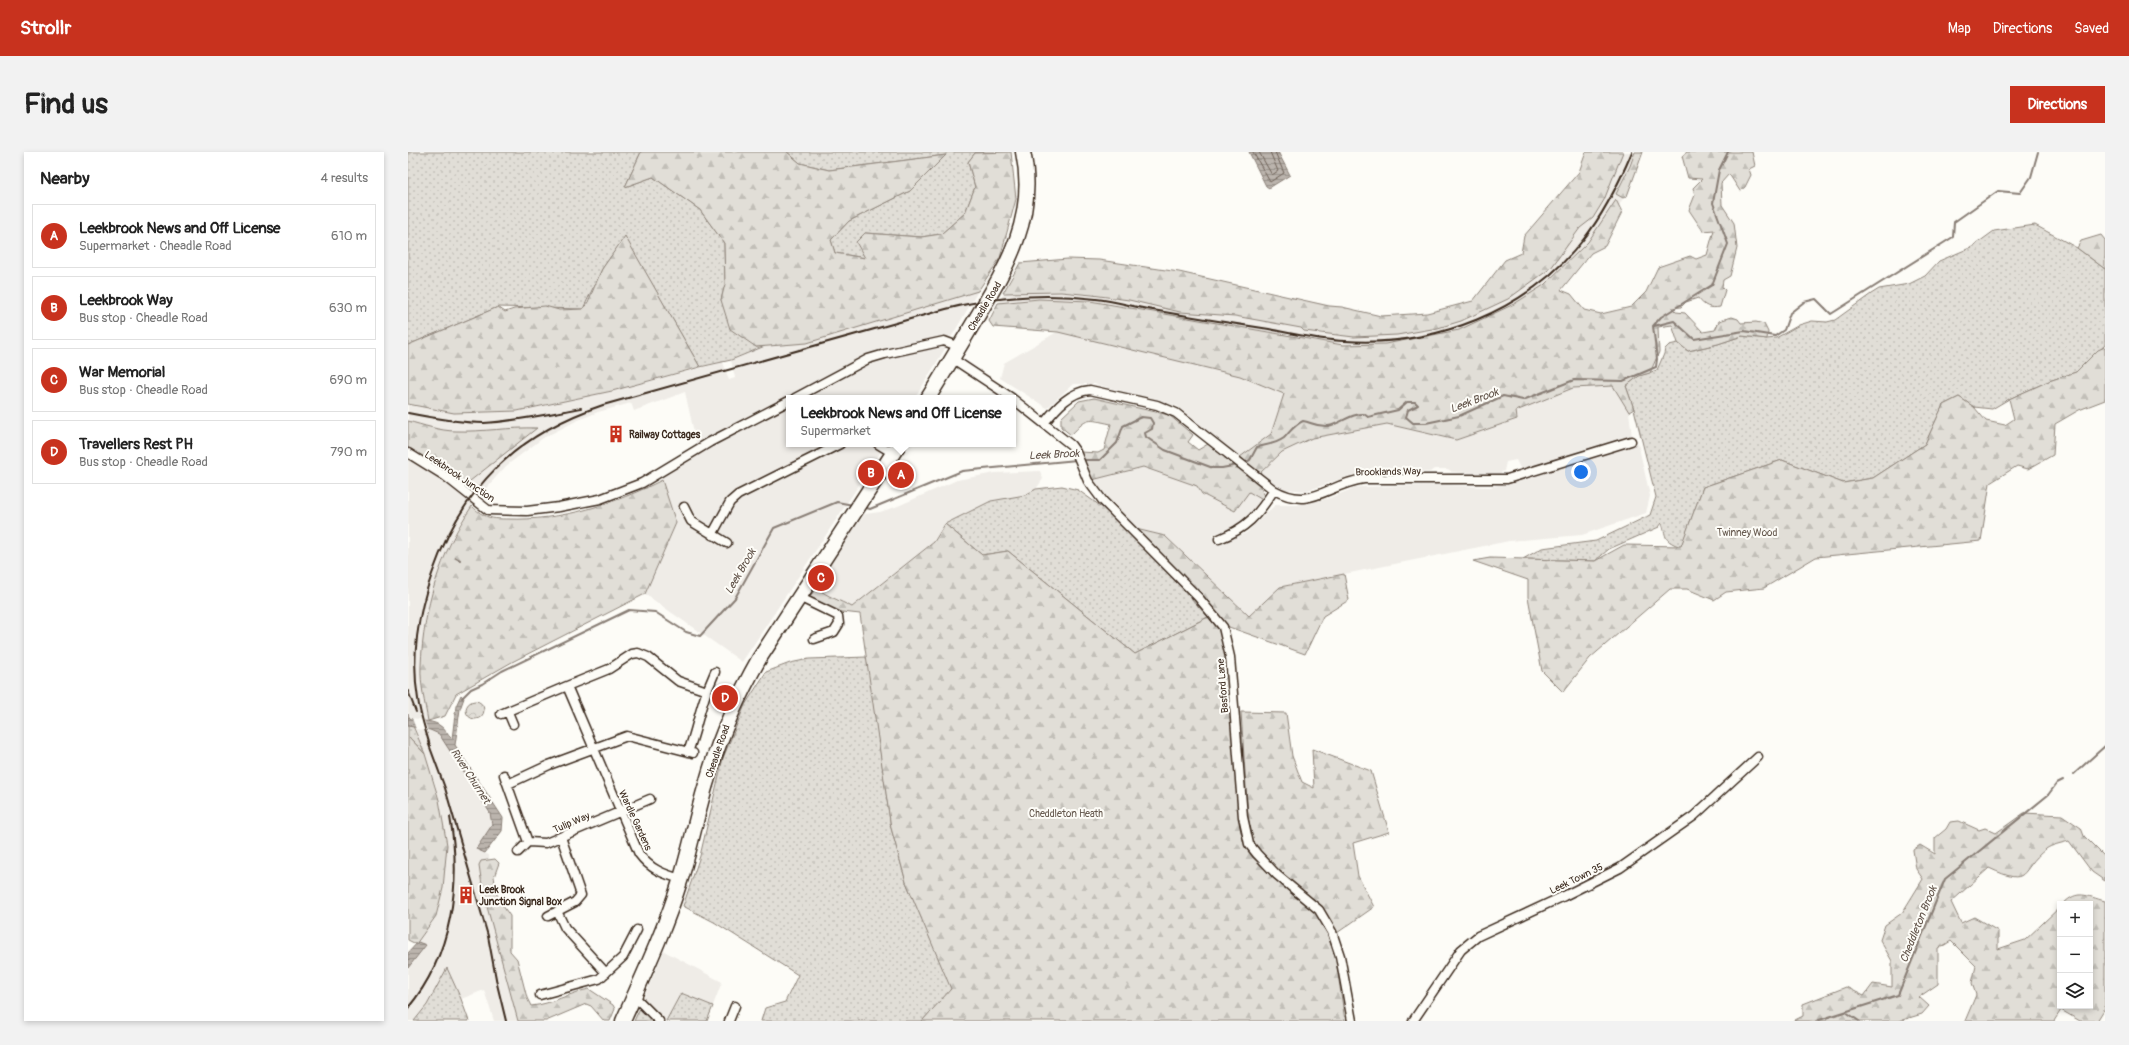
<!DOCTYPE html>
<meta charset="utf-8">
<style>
body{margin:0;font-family:Pangolin,sans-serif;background:#f2f2f2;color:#222}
.controls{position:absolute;right:12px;bottom:12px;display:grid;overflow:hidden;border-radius:0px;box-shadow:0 2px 6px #0003}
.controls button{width:36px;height:36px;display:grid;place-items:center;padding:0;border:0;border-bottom:1px solid #e0e0e0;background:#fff;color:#222;font:20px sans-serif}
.you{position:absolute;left:1173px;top:320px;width:14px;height:14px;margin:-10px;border:3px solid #fff;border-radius:50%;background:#1a73e8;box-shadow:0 0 0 6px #1a73e833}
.badge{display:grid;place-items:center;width:26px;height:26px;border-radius:50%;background:#c8321e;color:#fff;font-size:13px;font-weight:700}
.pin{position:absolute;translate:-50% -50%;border:2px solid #fff;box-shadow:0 1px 4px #0006}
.popup{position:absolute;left:378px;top:243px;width:230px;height:52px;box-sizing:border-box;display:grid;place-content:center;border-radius:0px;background:#fff;filter:drop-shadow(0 1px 3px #0005);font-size:13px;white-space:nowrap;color:#767676}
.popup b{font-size:15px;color:#222}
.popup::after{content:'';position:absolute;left:50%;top:100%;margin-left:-8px;border:8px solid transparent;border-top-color:#fff}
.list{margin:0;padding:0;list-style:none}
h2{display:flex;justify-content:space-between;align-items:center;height:52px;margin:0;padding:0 16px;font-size:17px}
h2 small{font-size:13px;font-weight:400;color:#767676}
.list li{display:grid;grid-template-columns:26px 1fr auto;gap:12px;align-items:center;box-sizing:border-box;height:64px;margin:0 8px 8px;padding:0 8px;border:1px solid #e0e0e0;border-radius:0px}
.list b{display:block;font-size:15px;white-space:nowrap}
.list p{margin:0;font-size:13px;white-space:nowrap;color:#767676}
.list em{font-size:13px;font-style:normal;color:#767676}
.icon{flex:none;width:22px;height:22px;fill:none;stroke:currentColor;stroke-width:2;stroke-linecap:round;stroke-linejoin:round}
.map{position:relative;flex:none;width:1697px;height:869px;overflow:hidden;border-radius:0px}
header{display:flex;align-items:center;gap:24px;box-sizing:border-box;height:56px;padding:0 20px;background:#c8321e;color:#fff}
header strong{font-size:19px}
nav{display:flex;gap:22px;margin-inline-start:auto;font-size:14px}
.intro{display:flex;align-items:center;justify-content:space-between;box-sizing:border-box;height:96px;padding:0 24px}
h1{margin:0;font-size:28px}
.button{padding:10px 18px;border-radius:0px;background:#c8321e;color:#fff;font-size:14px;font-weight:700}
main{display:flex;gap:24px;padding:0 24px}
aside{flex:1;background:#fff;border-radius:0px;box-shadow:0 2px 6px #0003}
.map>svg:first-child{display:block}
.built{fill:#efece7}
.grass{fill:url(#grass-dots);stroke:#8e847a}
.forest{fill:url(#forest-firs);stroke:#8e847a}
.park{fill:url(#park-crowns);stroke:#8e847a}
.water{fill:url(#water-rules);stroke:#887d74}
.pier{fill:#fdfcf7}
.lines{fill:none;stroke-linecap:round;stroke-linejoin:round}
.shore{stroke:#6e6157;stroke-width:1}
.stream{stroke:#887d74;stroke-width:2}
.minor-casing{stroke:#3b2a1e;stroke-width:11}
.trunk-casing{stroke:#3b2a1e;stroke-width:17}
.minor{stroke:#fdfcf7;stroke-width:8}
.trunk{stroke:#fdfcf7;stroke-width:14}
.rail{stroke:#3b2a1e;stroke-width:2}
.labels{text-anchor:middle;stroke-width:4;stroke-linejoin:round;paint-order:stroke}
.street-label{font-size:10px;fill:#3b2a1e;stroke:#fdfcf7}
.poi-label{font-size:10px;font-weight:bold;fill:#3b2a1e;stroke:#fdfcf7;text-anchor:start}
.park-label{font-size:10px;fill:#64574c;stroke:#fdfcf7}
.water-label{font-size:11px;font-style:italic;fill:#615349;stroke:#fdfcf7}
</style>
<header>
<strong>Strollr</strong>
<nav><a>Map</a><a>Directions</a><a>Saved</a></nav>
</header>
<div class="intro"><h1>Find us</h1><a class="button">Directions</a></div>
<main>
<aside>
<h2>Nearby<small>4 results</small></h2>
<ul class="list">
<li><span class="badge">A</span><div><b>Leekbrook News and Off License</b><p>Supermarket · Cheadle Road</p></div><em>610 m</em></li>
<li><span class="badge">B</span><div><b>Leekbrook Way</b><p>Bus stop · Cheadle Road</p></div><em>630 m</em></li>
<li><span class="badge">C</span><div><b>War Memorial</b><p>Bus stop · Cheadle Road</p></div><em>690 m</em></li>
<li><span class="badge">D</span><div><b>Travellers Rest PH</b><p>Bus stop · Cheadle Road</p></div><em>790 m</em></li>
</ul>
</aside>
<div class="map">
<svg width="1697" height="869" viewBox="0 0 1697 869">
<defs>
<pattern id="grass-dots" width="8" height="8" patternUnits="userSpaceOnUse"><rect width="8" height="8" fill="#e1ded7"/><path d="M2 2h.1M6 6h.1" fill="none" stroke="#c2bfb8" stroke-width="1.8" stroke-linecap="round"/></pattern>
<pattern id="forest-firs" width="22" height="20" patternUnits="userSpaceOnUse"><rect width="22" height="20" fill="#e1ded7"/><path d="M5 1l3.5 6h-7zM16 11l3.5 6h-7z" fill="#c2bfb8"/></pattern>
<pattern id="park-crowns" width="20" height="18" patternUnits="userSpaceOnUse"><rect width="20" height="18" fill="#e1ded7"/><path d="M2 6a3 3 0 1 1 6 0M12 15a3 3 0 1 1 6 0" fill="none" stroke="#c2bfb8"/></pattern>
<pattern id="water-rules" width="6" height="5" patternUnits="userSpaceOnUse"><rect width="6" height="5" fill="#bbb4ad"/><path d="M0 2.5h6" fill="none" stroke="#99938c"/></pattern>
</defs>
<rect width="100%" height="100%" fill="#fdfcf7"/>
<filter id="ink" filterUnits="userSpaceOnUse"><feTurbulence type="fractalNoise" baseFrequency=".025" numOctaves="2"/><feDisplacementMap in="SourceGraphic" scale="8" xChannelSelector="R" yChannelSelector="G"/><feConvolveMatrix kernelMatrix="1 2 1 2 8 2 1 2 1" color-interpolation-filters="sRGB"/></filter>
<g filter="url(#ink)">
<path class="built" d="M 1178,0 L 1235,0 L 1219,44 L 1215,46 L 1211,54 L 1214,60 L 1145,148 L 877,242 L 863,282 L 832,305 L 769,254 L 686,232 L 665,232 L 639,256 L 592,226 L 596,211 L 649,180 L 583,173 L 581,169 L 612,111 L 660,107 L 691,108 L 771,120 L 881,146 L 934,155 L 973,164 L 1019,161 L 1065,149 L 1086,139 L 1171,20 Z
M 571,129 L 570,139 L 544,184 L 515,190 L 467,206 L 538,195 L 507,246 L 381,246 L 381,292 L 478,292 L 334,510 L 237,442 L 268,371 L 250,317 L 289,294 L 277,240 L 226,259 L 223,251 L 190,260 L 168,269 L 135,286 L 98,314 L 70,345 L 52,371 L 34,409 L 20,455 L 13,515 L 21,570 L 4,567 L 0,560 L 0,252 L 46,261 L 109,259 L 204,239 L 315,210 L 321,228 L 327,226 L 323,208 L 414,172 Z
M 1205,234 L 1221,260 L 1224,285 L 1122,317 L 1112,316 L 1108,308 L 1098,310 L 1096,319 L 1091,322 L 1044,320 L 1040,317 L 1026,317 L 1022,320 L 951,321 L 898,339 L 875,337 L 851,322 L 874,300 L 904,286 L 979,272 L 1048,288 L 1108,267 L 1108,259 L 1164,236 Z
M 1230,291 L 1242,344 L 1238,361 L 1174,383 L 1101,389 L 872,435 L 841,464 L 757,384 L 728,377 L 696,345 L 684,328 L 735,315 L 789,334 L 794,342 L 807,347 L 841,340 L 853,347 L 844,362 L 828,374 L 805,383 L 809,393 L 838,381 L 867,353 L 889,353 L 921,346 L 949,335 L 1029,333 L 1082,335 L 1129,324 L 1128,320 L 1142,315 Z
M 632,319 L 635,327 L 628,337 L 617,343 L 583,349 L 537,372 L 526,390 L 444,455 L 428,447 L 421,446 L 409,436 L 437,389 L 457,362 L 472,360 L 490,354 L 549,328 L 587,321 Z
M 7,575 L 28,580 L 35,587 L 83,665 L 84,673 L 82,678 L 68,697 L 81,703 L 84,731 L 118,869 L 86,869 L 76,838 L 53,847 L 39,817 L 19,853 L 6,869 L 0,869 L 0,817 L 18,793 L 10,790 L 28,764 L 35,736 L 39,693 L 27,632 Z
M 256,799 L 314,830 L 299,869 L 257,869 L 235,847 Z"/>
<path class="grass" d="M 0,0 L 233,0 L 217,35 L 245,25 L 292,58 L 316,91 L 317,132 L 313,148 L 348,195 L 357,194 L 323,208 L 292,215 L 217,85 L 194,117 L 175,157 L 90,155 L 0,193 Z
M 379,0 L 587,0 L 587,1 L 567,1 L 560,10 L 567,35 L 557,61 L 533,82 L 513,85 L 457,81 L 458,106 L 427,101 L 423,88 L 441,69 L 502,39 L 538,3 L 421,18 L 392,11 Z
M 1627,73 L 1669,96 L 1697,117 L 1697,193 L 1668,220 L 1641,229 L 1601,247 L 1584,257 L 1566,255 L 1551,245 L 1535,253 L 1517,292 L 1465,326 L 1435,331 L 1374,308 L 1295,335 L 1273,395 C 1255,388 1259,387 1254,371 L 1251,375 L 1201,397 L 1187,409 L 1115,407 L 1134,396 L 1188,389 L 1242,363 L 1248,345 L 1226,257 L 1218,234 L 1231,224 L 1249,218 L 1256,202 L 1257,197 L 1261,193 L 1270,191 L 1280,199 L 1310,192 L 1334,184 L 1359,187 L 1368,186 L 1391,173 L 1404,169 L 1419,170 L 1427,168 L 1463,142 L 1471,137 L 1501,132 L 1517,124 L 1531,109 L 1564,95 L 1586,79 Z
M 654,334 L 670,338 L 698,358 L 743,402 L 800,465 L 727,502 L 600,399 L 574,403 L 537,372 L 583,349 L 617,343 L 628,337 Z
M 459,505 L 483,676 L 498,730 L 544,837 L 514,869 L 353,869 L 357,856 L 377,850 L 390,823 L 306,770 L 275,754 L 292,704 L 315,606 L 337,553 L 358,520 L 382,511 L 401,507 Z
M 0,562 L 17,602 L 0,584 Z
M 39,816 L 53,847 L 61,869 L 6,869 L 19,853 Z
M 273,841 L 305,854 L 299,869 L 258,869 Z
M 232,856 L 247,869 L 226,869 Z"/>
<path class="forest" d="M 233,0 L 379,0 L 392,11 L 421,18 L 538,3 L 502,39 L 441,69 L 423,88 L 427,101 L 457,106 L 448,90 L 457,81 L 513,85 L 533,82 L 557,61 L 567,35 L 560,10 L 567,1 L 603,0 L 608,47 L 592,106 L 570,139 L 399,191 L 348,195 L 322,177 L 313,148 L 317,132 L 316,91 L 292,58 L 245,25 L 217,35 Z
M 1178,0 L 1215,0 L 1196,48 L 1185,66 L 1172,76 L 1143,116 L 1100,147 L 1053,169 L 1030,176 L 989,183 L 946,185 L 896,179 L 893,176 L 827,164 L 772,160 L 721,148 L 684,143 L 653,140 L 595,141 L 612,111 L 660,107 L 691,108 L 771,120 L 921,154 L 934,155 L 973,164 L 1019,161 L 1065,149 L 1097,108 L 1113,101 L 1116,84 L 1171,20 Z
M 1227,0 L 1235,0 L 1219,44 L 1215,46 L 1208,42 L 1222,14 Z
M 1279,0 L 1344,0 L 1347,14 L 1341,17 L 1343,23 L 1337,35 L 1332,39 L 1321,22 L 1313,31 L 1314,53 L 1326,71 L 1329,96 L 1322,124 L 1315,128 L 1314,135 L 1317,138 L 1312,155 C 1302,157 1296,154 1290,146 L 1278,150 L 1273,155 L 1264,156 L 1268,160 L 1277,161 L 1295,180 L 1307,178 L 1311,169 L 1324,165 L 1330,167 L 1333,171 L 1348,170 L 1356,172 L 1360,180 L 1359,187 L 1334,184 L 1310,192 L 1280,199 L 1270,191 L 1264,173 L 1250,175 L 1251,200 L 1242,221 L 1231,224 L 1218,234 L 1226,257 L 1221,260 L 1205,234 L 1165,236 L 1108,259 L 1109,267 L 1048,288 L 979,272 L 904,286 L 874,300 L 851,322 L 832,305 L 863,282 L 876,242 L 832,224 L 650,180 L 585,175 L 581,169 L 590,151 L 631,147 L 682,149 L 935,193 L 977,192 L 1051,178 L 1106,152 L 1136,133 L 1180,90 L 1208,48 L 1214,60 L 1197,94 L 1183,101 L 1153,138 L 1163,142 L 1176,158 L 1193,162 L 1223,155 L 1238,140 L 1250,115 L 1282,104 L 1288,107 L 1299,103 L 1306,78 L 1295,79 L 1281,58 L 1287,43 L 1285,36 L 1294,27 L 1280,26 L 1274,4 Z
M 1693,83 L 1697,88 L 1697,117 L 1669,96 L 1673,89 Z
M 217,84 L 292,215 L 204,239 L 109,259 L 46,261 L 0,252 L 0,193 L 90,155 L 97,160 L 106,157 L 137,154 L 151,158 L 175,157 L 180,150 L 194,117 Z
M 1697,195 L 1697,248 L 1671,258 L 1647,272 L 1645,303 L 1620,317 L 1609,314 L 1582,331 L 1573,389 L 1408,405 L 1356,436 L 1318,440 L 1306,448 L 1279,437 L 1262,437 L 1182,506 L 1155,540 L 1134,519 L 1120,445 L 1120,428 L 1065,409 L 1082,406 L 1187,409 L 1216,393 L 1273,394 L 1295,335 L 1374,308 L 1435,331 L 1465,326 L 1517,292 L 1535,253 L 1551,245 L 1566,255 L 1578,269 L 1597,273 L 1606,267 L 1601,247 L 1641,229 L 1668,220 L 1690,198 Z
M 686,246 L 761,263 L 785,283 L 780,290 L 790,298 L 800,292 L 852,334 L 857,345 L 853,347 L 841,340 L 827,359 L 794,342 L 789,334 L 735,315 L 684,328 L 672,300 L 690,301 L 696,298 L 703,272 C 679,267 680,265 663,283 L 653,275 L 653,266 L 671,249 Z
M 0,269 C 15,273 32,279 48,279 C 75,280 102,275 129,276 L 57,333 L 0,296 Z
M 254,328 L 268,371 L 237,442 L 104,510 L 48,542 L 37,564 L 20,569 C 17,551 12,532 13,514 C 15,457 32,401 64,354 C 67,357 71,361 76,363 C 82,367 93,367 100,367 C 153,369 207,352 254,328 Z
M 537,372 L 574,403 L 600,399 L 727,502 L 800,465 L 811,478 L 820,510 L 831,666 C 833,681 835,692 844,705 L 908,761 L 919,780 L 928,808 L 937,869 L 514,869 L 543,837 L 498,730 L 483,676 L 452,462 L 425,459 L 401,445 L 409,436 C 420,445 431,448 444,455 L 526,390 Z
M 728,377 L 757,384 L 841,464 L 872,435 L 936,422 L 941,448 L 915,464 L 897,502 L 821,475 Z
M 833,560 L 878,561 L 884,604 L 894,630 L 906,636 L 904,597 L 963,619 L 981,680 L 945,691 L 950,724 L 966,755 L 929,781 L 918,761 L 852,701 L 844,689 L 840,665 Z
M 0,584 L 17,602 L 31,648 L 39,693 L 35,736 L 28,764 L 8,792 L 0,788 Z
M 1616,661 L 1654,663 L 1673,676 L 1676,684 L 1697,705 L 1697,729 L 1684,720 L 1661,689 C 1654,691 1643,693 1638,697 C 1610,719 1624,736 1581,716 L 1543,750 L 1553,771 L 1566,765 L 1590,779 L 1590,797 L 1617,788 L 1652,755 L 1652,854 L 1682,854 L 1682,752 L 1655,752 C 1670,737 1678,744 1697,749 L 1697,856 L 1689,869 L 1672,869 L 1653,858 L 1646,869 L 1557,869 L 1568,843 L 1564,831 L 1568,814 L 1543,789 L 1530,797 L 1530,832 L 1511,845 L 1521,854 L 1514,862 L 1491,869 L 1385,869 L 1395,864 L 1395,852 L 1438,835 L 1456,844 L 1465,832 L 1484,835 L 1484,809 L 1472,788 L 1477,773 L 1494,761 L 1515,727 L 1508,717 L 1505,698 L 1512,693 L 1527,702 L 1527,686 L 1538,677 L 1542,670 L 1551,669 L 1571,678 L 1577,676 L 1588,681 Z
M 87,707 L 91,711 L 86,725 L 90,747 L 102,764 L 102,799 L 109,807 L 119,846 L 123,854 C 144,852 161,841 181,837 L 205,853 L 207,857 L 202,869 L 196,869 L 183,854 L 178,852 L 138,869 L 110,869 L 75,740 L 71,713 L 73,709 Z"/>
<path class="park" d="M58 558a9 9 0 1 1 18 0a9 9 0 1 1-18 0Z"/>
<path class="water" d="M 841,0 L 870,0 L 882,23 L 861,36 L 858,34 Z
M 53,543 L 56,546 L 52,557 L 47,593 L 95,666 L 94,679 L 77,701 L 68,697 L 84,673 L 82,661 L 31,582 L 22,578 L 0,574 L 0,565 C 9,571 22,567 31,573 C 37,576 39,583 44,587 L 48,554 Z
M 10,790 L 18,793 L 0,816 L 0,801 Z"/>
<path class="pier" d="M 4,566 L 16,568 L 20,579 L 8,577 Z"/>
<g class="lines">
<path class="shore" d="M 845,0 L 862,30 L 876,21 L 867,0
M 851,0 L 864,23 L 870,19 L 862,0"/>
<path class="stream" d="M 1246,174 L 1266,169 L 1286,187 L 1336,179 L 1367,184 L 1376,178 L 1382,161 L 1396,150 L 1408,147 L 1423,162 L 1545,85 L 1546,70 L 1590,39 L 1612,41 L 1623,25 L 1630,0
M 675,308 L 692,308 L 709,291 L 715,274 L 733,265 L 742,266 L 745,271 L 744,277 L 737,281 L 738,285 L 757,298 L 805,316 L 814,316 L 830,313
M 836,311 L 842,308 L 849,295 C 858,293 868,292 876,286 C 882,280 886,273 895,269 C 903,270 908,275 920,274 C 933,272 942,261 956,262 L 960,265 L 990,258 L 999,250 L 1007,250 L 1010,253 L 1000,258 L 998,265 L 1005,271 L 1018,271 L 1051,264 L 1095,244 L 1115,248 L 1166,228 L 1215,229 L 1248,215 L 1249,207 L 1245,174 L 1253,165 L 1304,133 L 1320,92 L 1305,51 L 1311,18 L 1320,0
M 455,355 L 462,357 L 554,319 L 669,308
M 48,406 L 52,408
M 54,546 L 63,537 L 74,532 L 94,519 L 221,458 L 247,460 L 278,480 L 292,484 L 327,446 L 366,376 L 429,350 L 445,353
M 1666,622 L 1697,594
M 1438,860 L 1451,869
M 1408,869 L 1490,843 L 1537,727 L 1640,643 L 1649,631 L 1655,628"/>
<g class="minor-casing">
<path id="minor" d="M 545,207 L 604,246
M 387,246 L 460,207 L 477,202 L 536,189 L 552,195
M 605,247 L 663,293 L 668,300 L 680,329 L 695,349 L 790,445 L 815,475 L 822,505 L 835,665 L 841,692 L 849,702 L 869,723 L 911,758 L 924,780 L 932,804 L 944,869
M 637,270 C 649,255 662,240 682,238 L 749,253 L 768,261 L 866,338 C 904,359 919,332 956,327 L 1099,327 L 1223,289
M 470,292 L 485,301
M 0,301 L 37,324 L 80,358 L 119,359 L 151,355 L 192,347 L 234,331 L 302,290 L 381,249
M 276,355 L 283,369 L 319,391
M 304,383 L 322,350 L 330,343 L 432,292
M 811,387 C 839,376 849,364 866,338
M 391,445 L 430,464 L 431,472 L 426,480 L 406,487
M 159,534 L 201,517 L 224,502 L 230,501 L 240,505 L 270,529 L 299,539 C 291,559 288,580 280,600
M 299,539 L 307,520
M 100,560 L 105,572
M 93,562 L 159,534 L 231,702 C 242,717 255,722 273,727
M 96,623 L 120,690 L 138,691 L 242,647
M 100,632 L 141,613 L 219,584 L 285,601
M 110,700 L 120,690
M 149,759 L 157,776 L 198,821
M 140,764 L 167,750 L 173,743 L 153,685
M 132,843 L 191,827 L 215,805 L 229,778
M 226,844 L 251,869
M 321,869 L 327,854
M 1005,869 L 1053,798 L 1070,784 L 1156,744 L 1212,716 L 1286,664 L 1350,605"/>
</g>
<g class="trunk-casing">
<path id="trunk" d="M 520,246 C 537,219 553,192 569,165 C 600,113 629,64 615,0
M 215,869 C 236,822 258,775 273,726 C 283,694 289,661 299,629 C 311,586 329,546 351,507 L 491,292"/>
</g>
<use href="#minor" class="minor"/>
<use href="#trunk" class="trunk"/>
<path class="rail" d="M 0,261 C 25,266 51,271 76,271 C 109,269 141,262 173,256
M 0,539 L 8,560
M 20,590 L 37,636 L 80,784 L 89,832 L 98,869
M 22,594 C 18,579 12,563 10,547 C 3,506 10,461 24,422 C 54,336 108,282 195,253 L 538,157 C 588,144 637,141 688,147 C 707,149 726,155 745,158 C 784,165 822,171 861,177 C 886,182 912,188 937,189 C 1026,195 1119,160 1175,88 C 1196,62 1211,31 1224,0
M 0,856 C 44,803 54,732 42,665"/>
</g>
</g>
<defs>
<g id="building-bare" transform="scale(1.38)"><path d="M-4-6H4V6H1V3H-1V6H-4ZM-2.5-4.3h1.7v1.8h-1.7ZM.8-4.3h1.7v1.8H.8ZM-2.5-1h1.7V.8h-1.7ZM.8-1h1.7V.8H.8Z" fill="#c8321e" stroke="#fdfcf7" stroke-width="2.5" paint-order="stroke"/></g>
</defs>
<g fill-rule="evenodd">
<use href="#building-bare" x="208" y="282"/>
<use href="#building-bare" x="58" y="743"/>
</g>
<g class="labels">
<g class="street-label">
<text transform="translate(576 154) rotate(-59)" y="4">Cheadle Road</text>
<text transform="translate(980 319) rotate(-1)" y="4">Brooklands Way</text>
<text transform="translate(52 324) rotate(34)" y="4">Leekbrook Junction</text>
<text transform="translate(814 534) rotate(-95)" y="4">Basford Lane</text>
<text transform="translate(309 599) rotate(-71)" y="4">Cheadle Road</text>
<text transform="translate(228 668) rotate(65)" y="4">Wardle Gardens</text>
<text transform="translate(163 670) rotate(-23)" y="4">Tulip Way</text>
<text transform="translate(1168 726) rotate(-26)" y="4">Leek Town 35</text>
</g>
<g class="poi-label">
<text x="221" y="286">Railway Cottages</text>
<text x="71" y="741">Leek Brook<tspan x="71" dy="12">Junction Signal Box</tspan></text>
</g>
<g class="park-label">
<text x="1339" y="384">Twinney Wood</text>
<text x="658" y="665">Cheddleton Heath</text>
</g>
<g class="water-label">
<text transform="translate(1066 248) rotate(-21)" y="4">Leek Brook</text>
<text transform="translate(646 302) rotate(-3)" y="4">Leek Brook</text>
<text transform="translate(332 419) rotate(-60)" y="4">Leek Brook</text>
<text transform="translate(63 624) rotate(57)" y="4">River Churnet</text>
<text transform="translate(1510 772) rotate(-68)" y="4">Cheddleton Brook</text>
</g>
</g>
</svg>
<div class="controls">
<button>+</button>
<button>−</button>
<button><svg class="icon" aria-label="layers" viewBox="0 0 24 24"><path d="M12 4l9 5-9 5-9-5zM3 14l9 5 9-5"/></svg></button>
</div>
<div class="you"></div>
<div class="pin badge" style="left:493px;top:323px">A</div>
<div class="popup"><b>Leekbrook News and Off License</b>Supermarket</div>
<div class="pin badge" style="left:463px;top:321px">B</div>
<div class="pin badge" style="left:413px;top:426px">C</div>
<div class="pin badge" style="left:317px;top:546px">D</div>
</div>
</main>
